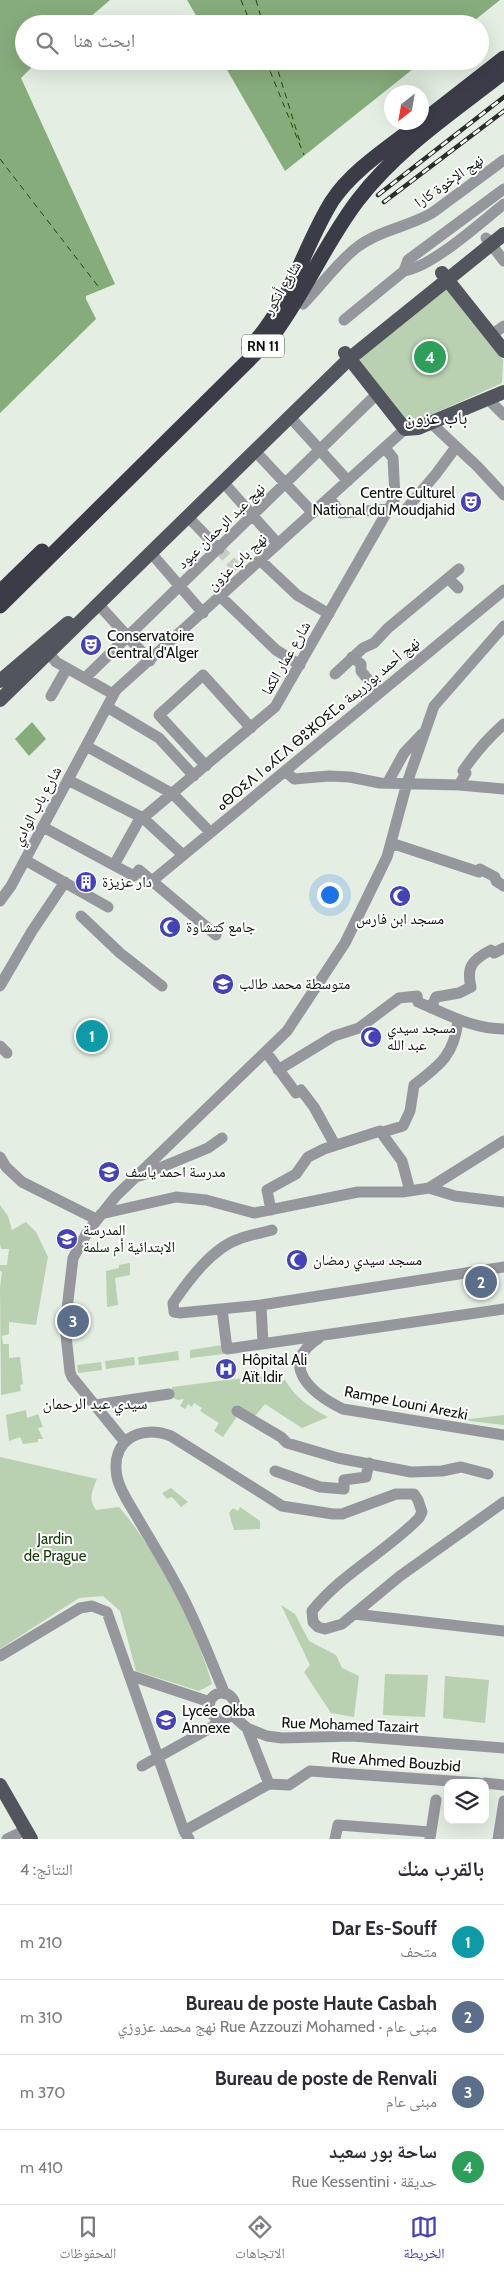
<!DOCTYPE html>
<html lang="ar">
<meta charset="utf-8">
<style>
body{margin:0;font-family:Cabin,"Noto Naskh Arabic","Noto Sans Tifinagh",sans-serif;background:#f2f2f3;color:#2b2b33;direction:rtl}
.controls{position:absolute;right:15px;bottom:15px;display:grid;overflow:hidden;border-radius:10px;box-shadow:0 5px 20px #0002}
.controls button{width:45px;height:45px;display:grid;place-items:center;padding:0;border:0;border-bottom:1px solid #e1e1e2;background:#fff;color:#2b2b33;font:25px sans-serif}
.compass{position:absolute;left:384px;top:85px;width:45px;height:45px;border-radius:50%;background:#fff;box-shadow:0 5px 20px #0002;rotate:211deg}
.you{position:absolute;left:329px;top:894px;width:18px;height:18px;margin:-12px;border:4px solid #fff;border-radius:50%;background:#1a73e8;box-shadow:0 0 0 8px #1a73e833}
.badge{display:grid;place-items:center;width:32px;height:32px;border-radius:50%;background:#4541b7;color:#fff;font-size:16px;font-weight:700}
.pin{position:absolute;translate:-50% -50%;border:2px solid #fff;box-shadow:0 1px 5px #0006}
.list{margin:0;padding:0;list-style:none}
h2{display:flex;justify-content:space-between;align-items:center;height:65px;margin:0;padding:0 20px;font-size:21px}
h2 small{font-size:16px;font-weight:400;color:#7c7c81}
.list li{display:grid;grid-template-columns:32px 1fr auto;gap:15px;align-items:center;box-sizing:border-box;height:75px;padding:0 20px;border-top:1px solid #e1e1e2}
.list b{display:block;font-size:19px;white-space:nowrap}
.list p{margin:0;font-size:16px;white-space:nowrap;color:#7c7c81}
.list em{font-size:16px;font-style:normal;color:#7c7c81}
.icon{flex:none;width:28px;height:28px;fill:none;stroke:currentColor;stroke-width:2;stroke-linecap:round;stroke-linejoin:round}
.map{position:relative;flex:none;width:504px;height:1839px;overflow:hidden;direction:ltr}
.search{position:absolute;background:#fff;box-shadow:0 5px 20px #0002;left:15px;right:15px;top:15px;height:55px;display:flex;align-items:center;gap:12px;box-sizing:border-box;padding:0 18px;border-radius:28px;color:#7c7c81;font-size:19px}
.sheet{height:365px;background:#fff}
nav{display:flex;justify-content:space-around;align-items:center;box-sizing:border-box;height:70px;border-top:1px solid #e1e1e2;background:#fff;font-size:14px;color:#7c7c81}
nav a{display:grid;justify-items:center;gap:2px}
nav .on{color:#4541b7}
.map>svg:first-child{display:block}
.green{fill:#b9d0b1}
.water{fill:#87ac7c}
.lines{fill:none;stroke-linecap:round;stroke-linejoin:round}
.ferry{stroke:#1b4a04;stroke-width:1;stroke-dasharray:6 5;stroke-linecap:butt}
.minor-tunnel{stroke:#c4cdc2;stroke-width:11;stroke-dasharray:11 5.5;stroke-linecap:butt}
.minor{stroke:#96979d;stroke-width:11}
.major{stroke:#52545e;stroke-width:14}
.highway{stroke:#3b3c48;stroke-width:15}
.rail-casing{stroke:#292e28;stroke-width:4.5}
.rail{stroke:#fff;stroke-width:2.5;stroke-dasharray:8;stroke-linecap:butt}
.labels{text-anchor:middle;stroke-width:4;stroke-linejoin:round;paint-order:stroke}
.shield{fill:#fff;stroke:#565956;stroke-width:1}
.shield-label{font-size:14px;font-weight:bold;fill:#0e120d}
.street-label{font-size:15px;fill:#0e120d;stroke:#fff}
.poi-label{font-size:15px;fill:#0e120d;stroke:#fff;text-anchor:start}
.park-label{font-size:15px;fill:#153906;stroke:#fff}
.neighbourhood-label{font-size:16px;fill:#0e120d;stroke:#fff}
.quarter-label{font-size:18px;fill:#0e120d;stroke:#fff}
</style>
<div class="map">
<svg width="504" height="1839" viewBox="0 0 504 1839">
<rect width="100%" height="100%" fill="#e4eee2"/>
<path class="green" d="M 446,288 L 503,360 L 502,383 L 413,423 L 408,422 L 357,359 Z
M 0,1205 L 8,1216 L 12,1230 L 26,1222 L 36,1232 L 48,1257 L 36,1325 L 9,1322 L 9,1334 L 2,1336 L 3,1344 L 9,1344 L 9,1358 L 20,1357 L 23,1384 L 20,1385 L 21,1391 L 1,1395 L 0,1288 L 2,1272 L 0,1271 L 0,1265 L 7,1265 L 9,1249 L 1,1249 L 0,1244 Z
M 130,1263 L 130,1275 L 115,1278 L 118,1305 L 107,1307 L 106,1271 L 119,1268 L 119,1265 Z
M 223,1345 L 224,1354 L 190,1358 L 190,1350 Z
M 178,1351 L 179,1360 L 139,1365 L 138,1357 Z
M 134,1357 L 135,1365 L 106,1369 L 105,1361 Z
M 101,1362 L 102,1370 L 78,1373 L 77,1365 Z
M 274,1374 L 274,1377 L 278,1376 L 278,1381 L 285,1380 C 294,1396 311,1409 328,1417 L 302,1428 L 265,1404 L 255,1416 L 241,1409 L 236,1404 L 240,1412 L 223,1437 L 214,1431 L 219,1423 L 200,1411 L 202,1408 L 194,1403 L 192,1407 L 188,1404 L 185,1409 L 180,1406 L 184,1399 L 178,1400 L 173,1398 L 172,1387 Z
M 26,1410 L 27,1418 L 38,1414 L 43,1427 L 38,1428 L 43,1439 L 38,1439 L 38,1442 L 23,1444 L 20,1437 L 9,1441 L 6,1415 Z
M 504,1415 L 504,1425 L 461,1420 Z
M 0,1457 L 97,1479 C 92,1491 88,1499 96,1510 L 119,1507 C 156,1549 197,1630 212,1684 L 199,1691 L 136,1671 L 120,1611 L 103,1596 L 79,1598 L 0,1649 Z
M 171,1488 L 188,1502 L 181,1507 L 172,1497 L 167,1499 L 162,1493 Z
M 240,1507 L 260,1521 L 260,1529 L 234,1530 L 229,1513 L 233,1508 L 238,1511 Z
M 281,1605 L 295,1614 L 309,1641 L 336,1655 L 342,1668 L 359,1676 L 354,1717 L 331,1713 L 304,1672 L 310,1665 Z
M 385,1674 L 428,1675 L 425,1717 L 383,1715 Z
M 445,1676 L 489,1680 L 485,1723 L 443,1718 Z"/>
<path class="water" d="M 0,0 L 110,0 L 82,24 L 24,24 L 24,61 L 38,61 L 21,78 L 115,284 L 86,296 L 86,299 L 96,319 L 0,413 Z
M 187,0 L 500,0 L 470,24 L 201,24 Z
M 222,61 L 423,61 L 285,171 Z
M 32,722 L 46,739 L 29,756 L 15,739 Z"/>
<g class="lines">
<path class="ferry" d="M 241,0 L 251,24
M 256,0 L 263,24
M 266,61 L 304,155
M 275,61 L 301,145
M 0,159 L 101,290"/>
<path class="minor-tunnel" d="M 219,549 L 244,576"/>
<path class="minor" d="M 486,238 L 504,261
M 404,271 C 432,267 480,223 504,204
M 296,300 L 303,304 C 319,288 338,262 356,248 C 379,230 408,227 432,213 L 504,160
M 344,320 L 404,271 L 408,260 L 504,189
M 491,335 L 504,326
M 492,403 L 504,415
M 290,417 L 348,481
M 431,423 L 477,466 L 504,495
M 255,451 L 313,513
M 223,482 L 278,544
M 329,498 L 341,513 L 390,509
M 407,508 L 436,474 L 456,447
M 188,517 L 219,549
M 151,553 L 203,613
M 261,561 L 297,595 L 329,614
M 448,578 L 458,588
M 221,597 L 276,650 L 300,665
M 98,604 L 150,661
M 49,653 L 56,662 L 113,694
M 352,657 L 361,664 L 361,671 L 379,693
M 335,674 L 363,648 L 374,643 L 388,628 L 459,569
M 85,678 L 377,394
M 51,696 L 67,668
M 107,707 L 159,738 L 194,776
M 86,746 L 173,794 L 210,832
M 206,766 L 159,715 L 203,675 L 251,728
M 285,771 L 294,779 L 329,776 L 350,777 L 380,783 L 459,785 L 504,789
M 68,780 L 143,818 L 183,855
M 388,782 L 404,753 L 422,734
M 459,785 L 466,773 L 463,771 C 475,753 488,738 504,724
M 43,827 L 134,876 L 139,870 L 216,935
M 391,843 L 479,872 L 480,869 L 495,877 L 496,881 L 504,886
M 25,860 L 108,907
M 114,865 L 138,822 L 275,707 L 395,498 L 393,458 L 385,448
M 152,881 L 504,590
M 0,901 L 11,886 L 116,690 L 405,429
M 81,916 L 120,953 L 162,986
M 0,986 L 32,931 L 65,882
M 431,1008 L 436,997 L 459,993 L 471,987 C 466,967 472,960 491,950 L 494,953 L 504,948
M 0,1046 L 7,1053
M 266,1052 L 296,1093 L 301,1090 L 314,1107 L 335,1145
M 278,1070 L 334,1036 L 359,1028 L 399,998 L 417,996 L 418,1002 C 447,1014 472,1029 504,1029
M 380,1131 L 402,1161 L 410,1191
M 0,1157 L 6,1167 L 22,1182 L 96,1219
M 140,1176 L 208,1148 L 222,1138
M 429,1188 L 504,1141
M 271,1210 L 267,1190 L 296,1174 L 308,1157 L 324,1149 L 380,1131 L 383,1132 L 403,1126 L 410,1111 L 414,1085 C 440,1065 454,1055 458,1021
M 101,1214 L 176,1197 L 206,1200 L 254,1213 L 358,1192 L 402,1192 L 429,1188 L 455,1196 L 504,1202
M 272,1230 C 261,1233 249,1235 239,1239 C 212,1248 188,1281 173,1303 L 174,1312 L 180,1313 L 261,1305 L 504,1267
M 261,1305 L 263,1344
M 222,1309 L 227,1349 L 504,1309
M 319,1338 C 276,1365 314,1395 343,1409 L 504,1435
M 95,1405 L 169,1394
M 237,1411 L 281,1437 L 287,1443 L 338,1458 L 411,1472 L 442,1471 L 461,1467 L 488,1474
M 124,1441 L 72,1377 L 70,1372 L 65,1326 L 73,1258 L 88,1231 L 116,1196 L 287,1031 L 345,943 L 387,857 L 407,783 L 434,706 L 504,626
M 275,1471 L 320,1487 L 344,1489 L 344,1480 L 366,1477 L 369,1463
M 354,1614 L 504,1631
M 0,1656 L 80,1608 L 92,1606 L 107,1612 L 184,1831 L 189,1839
M 129,1675 L 210,1702
M209 1706a13 13 0 1 1 26 0a13 13 0 1 1-26 0Z
M 225,1694 C 210,1659 197,1623 179,1590 C 166,1565 151,1541 137,1517 C 130,1505 120,1491 117,1477 C 110,1440 140,1424 171,1436 L 282,1506 L 333,1514 L 342,1514 L 396,1494 L 414,1494 L 418,1500 L 422,1512 L 419,1518 C 386,1552 342,1573 312,1611 L 313,1622 L 318,1627 L 325,1629 L 342,1624 L 400,1576 L 504,1502
M 232,1715 L 247,1728 L 267,1736 L 282,1738 L 352,1736 L 504,1748
M 247,1728 L 269,1784
M 142,1766 L 214,1726 L 217,1718
M 485,1783 L 504,1785
M 184,1831 L 269,1784 L 289,1785 L 310,1771 L 479,1783
M 430,1838 L 436,1800
M 7,1839 L 26,1830
M 335,1839 L 338,1825 L 431,1832
M 498,1839 L 504,1801"/>
<path class="major" d="M 442,273 L 504,351
M 345,353 L 405,429 L 418,428 L 504,392
M 0,681 L 68,623
M 0,700 L 349,359 L 504,234
M 0,1785 L 31,1839"/>
<path class="highway" d="M 422,122 L 504,58
M 249,348 C 290,307 302,249 332,201 C 353,169 391,146 421,122
M 0,592 L 42,551
M 0,606 L 271,338 C 304,295 325,243 358,200 C 398,148 453,112 504,72"/>
<g class="rail-casing">
<path id="rail" d="M 378,195 L 504,97
M 384,202 L 504,111"/>
</g>
<use href="#rail" class="rail"/>
</g>
<defs>
<g id="theatre-disc" transform="scale(1.125)"><circle r="9.5" fill="#4541b7" stroke="#fff"/><path d="M-5-5.5Q0-4 5-5.5V0Q5 5 0 6Q-5 5-5 0ZM-3.3-2.5H-1v1.5H-3.3ZM1-2.5H3.3v1.5H1ZM-2.8 1Q0 5.5 2.8 1Z" fill="#fff"/></g>
<g id="building-disc" transform="scale(1.125)"><circle r="9.5" fill="#4541b7" stroke="#fff"/><path d="M-4-6H4V6H1V3H-1V6H-4ZM-2.5-4.3h1.7v1.8h-1.7ZM.8-4.3h1.7v1.8H.8ZM-2.5-1h1.7V.8h-1.7ZM.8-1h1.7V.8H.8Z" fill="#fff"/></g>
<g id="mosque-disc" transform="scale(1.125)"><circle r="9.5" fill="#4541b7" stroke="#fff"/><path d="M3.5-4.9A6 6 0 1 0 3.5 4.9A5 5 0 1 1 3.5-4.9Z" fill="#fff"/></g>
<g id="school-disc" transform="scale(1.125)"><circle r="9.5" fill="#4541b7" stroke="#fff"/><path d="M0-5L7-2L0 1L-7-2ZM-4 1L0 2.5L4 1V4Q0 6-4 4Z" fill="#fff"/></g>
<g id="hospital-disc" transform="scale(1.125)"><circle r="9.5" fill="#4541b7" stroke="#fff"/><path d="M-5-5h3v3.5h4V-5h3V5h-3V1.5h-4V5h-3Z" fill="#fff"/></g>
</defs>
<g fill-rule="evenodd">
<use href="#theatre-disc" x="471" y="502"/>
<use href="#theatre-disc" x="91" y="645"/>
<use href="#building-disc" x="86" y="882"/>
<use href="#mosque-disc" x="400" y="896"/>
<use href="#mosque-disc" x="170" y="927"/>
<use href="#school-disc" x="223" y="984"/>
<use href="#mosque-disc" x="371" y="1037"/>
<use href="#school-disc" x="109" y="1172"/>
<use href="#school-disc" x="67" y="1239"/>
<use href="#mosque-disc" x="297" y="1260"/>
<use href="#hospital-disc" x="226" y="1369"/>
<use href="#school-disc" x="166" y="1720"/>
</g>
<g class="labels">
<rect class="shield" x="242" y="334.5" width="42" height="23" rx="4"/>
<g class="shield-label">
<text x="263" y="351">RN 11</text>
</g>
<g class="street-label">
<text transform="translate(449 181) rotate(-35)" y="5">نهج الإخوة كارا</text>
<text transform="translate(282 288) rotate(-59)" y="5">شارع أنكور</text>
<text transform="translate(221 526) rotate(-44)" y="5">نهج عبد الرحمان عبود</text>
<text transform="translate(237 562) rotate(-43)" y="5">نهج باب عزون</text>
<text transform="translate(286 658) rotate(-60)" y="5">شارع عمار الكما</text>
<text transform="translate(318 724) rotate(-40)" y="5">ⴰⴱⵔⵉⴷ ⵏ ⴰⵃⵎⴷ ⴱⵓⵣⵔⵉⵎⴰ نهج أحمد بوزريمة</text>
<text transform="translate(37 806) rotate(-62)" y="5">شارع باب الوادي</text>
<text transform="translate(406 1403) rotate(11)" y="5">Rampe Louni Arezki</text>
<text transform="translate(350 1725) rotate(2)" y="5">Rue Mohamed Tazairt</text>
<text transform="translate(396 1762) rotate(4)" y="5">Rue Ahmed Bouzbid</text>
</g>
<g class="poi-label">
<text x="455" y="498" text-anchor="end">Centre Culturel<tspan x="455" dy="17">National du Moudjahid</tspan></text>
<text x="107" y="641">Conservatoire<tspan x="107" dy="17">Central d'Alger</tspan></text>
<text x="102" y="887">دار عزيزة</text>
<text x="400" y="924" text-anchor="middle">مسجد ابن فارس</text>
<text x="186" y="932">جامع كتشاوة</text>
<text x="239" y="989">متوسطة محمد طالب</text>
<text x="387" y="1033">مسجد سيدي<tspan x="387" dy="17">عبد الله</tspan></text>
<text x="125" y="1177">مدرسة احمد ياسف</text>
<text x="83" y="1235">المدرسة<tspan x="83" dy="17">الابتدائية أم سلمة</tspan></text>
<text x="313" y="1265">مسجد سيدي رمضان</text>
<text x="242" y="1365">Hôpital Ali<tspan x="242" dy="17">Aït Idir</tspan></text>
<text x="182" y="1716">Lycée Okba<tspan x="182" dy="17">Annexe</tspan></text>
</g>
<g class="park-label">
<text x="55" y="1544">Jardin<tspan x="55" dy="17">de Prague</tspan></text>
</g>
<g class="neighbourhood-label">
<text x="95" y="1409">سيدي عبد الرحمان</text>
</g>
<g class="quarter-label">
<text x="436" y="424">باب عزون</text>
</g>
</g>
</svg>
<div class="controls">
<button><svg class="icon" aria-label="layers" viewBox="0 0 24 24"><path d="M12 4l9 5-9 5-9-5zM3 14l9 5 9-5"/></svg></button>
</div>
<svg class="compass" viewBox="-18 -18 36 36"><path d="M0-13l5 13h-10z" fill="#e53935"/><path d="M0 13l5-13h-10z" fill="#7c7c81"/></svg>
<div class="you"></div>
<div class="pin badge" style="left:92px;top:1036px;background:#0f9aa8">1</div>
<div class="pin badge" style="left:481px;top:1282px;background:#5c6f8a">2</div>
<div class="pin badge" style="left:73px;top:1321px;background:#5c6f8a">3</div>
<div class="pin badge" style="left:430px;top:357px;background:#2e9e5b">4</div>
<div class="search"><svg class="icon" aria-label="search" viewBox="0 0 24 24"><circle cx="10" cy="10" r="6"/><path d="M15 15l6 6"/></svg>ابحث هنا</div>
</div>
<section class="sheet">
<h2>بالقرب منك<small>النتائج: 4</small></h2>
<ul class="list">
<li><span class="badge" style="background:#0f9aa8">1</span><div><b>Dar Es-Souff</b><p>متحف</p></div><em>210 m</em></li>
<li><span class="badge" style="background:#5c6f8a">2</span><div><b>Bureau de poste Haute Casbah</b><p>مبنى عام · Rue Azzouzi Mohamed نهج محمد عزوزي</p></div><em>310 m</em></li>
<li><span class="badge" style="background:#5c6f8a">3</span><div><b>Bureau de poste de Renvali</b><p>مبنى عام</p></div><em>370 m</em></li>
<li><span class="badge" style="background:#2e9e5b">4</span><div><b>ساحة بور سعيد</b><p>حديقة · Rue Kessentini</p></div><em>410 m</em></li>
</ul>
</section>
<nav>
<a class="on"><svg class="icon" aria-label="map" viewBox="0 0 24 24"><path d="M3 6l6-2 6 2 6-2v14l-6 2-6-2-6 2zM9 4v14M15 6v14"/></svg>الخريطة</a>
<a><svg class="icon" aria-label="directions" viewBox="0 0 24 24"><path d="M12 3l9 9-9 9-9-9zM9 14v-3h6M13 9l2 2-2 2"/></svg>الاتجاهات</a>
<a><svg class="icon" aria-label="saved" viewBox="0 0 24 24"><path d="M7 4h10v16l-5-4-5 4z"/></svg>المحفوظات</a>
</nav>
